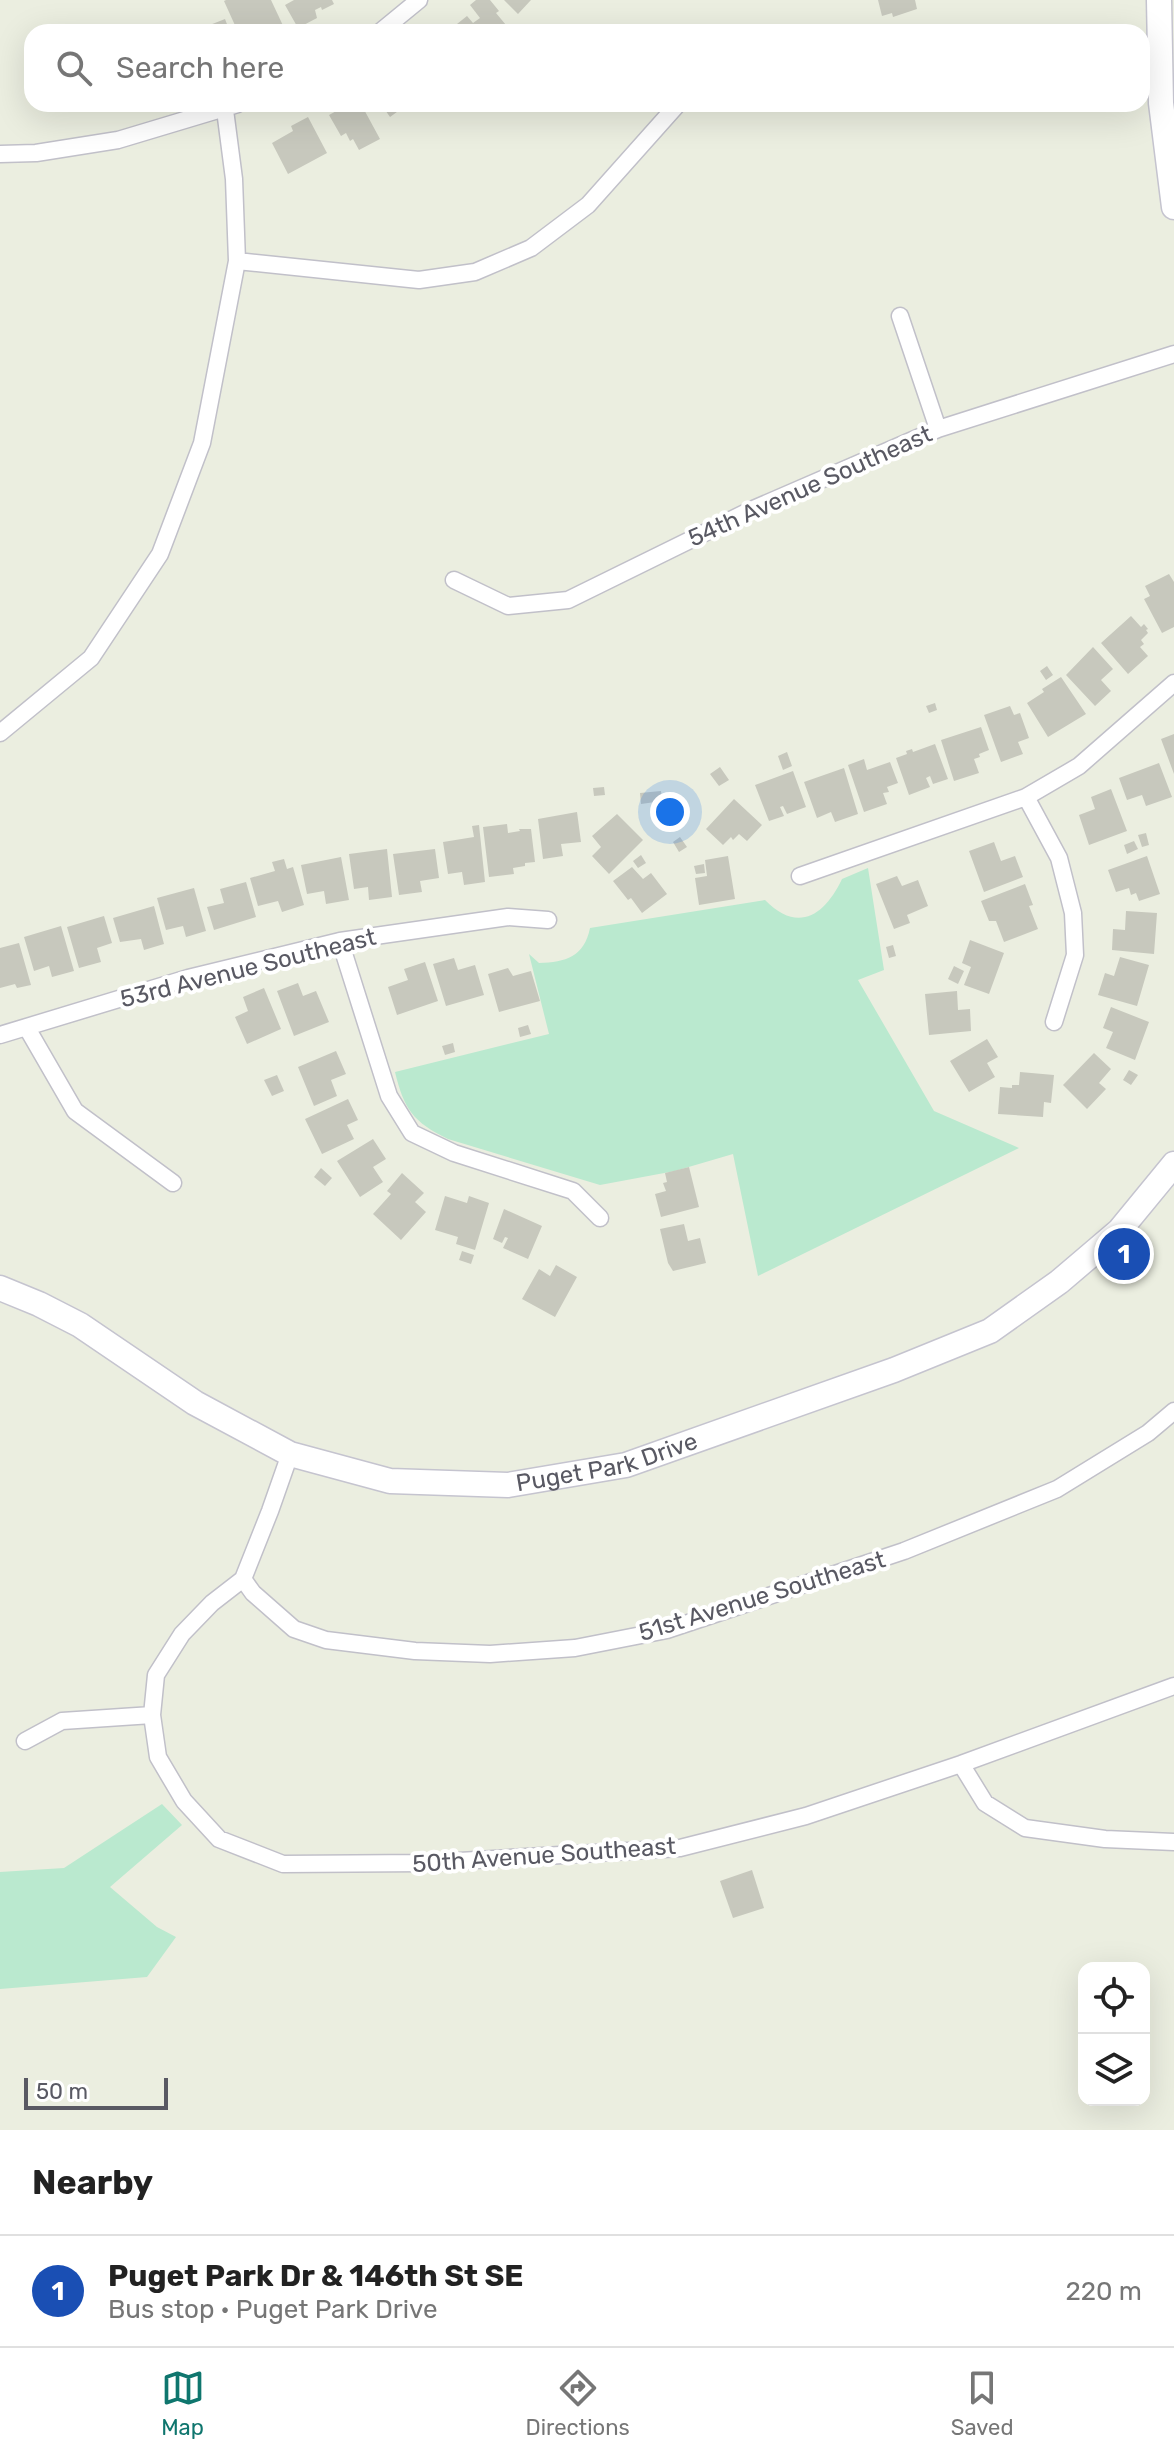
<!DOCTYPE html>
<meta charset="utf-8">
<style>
body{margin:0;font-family:Rubik,sans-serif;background:#f2f2f2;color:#222}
.controls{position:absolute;right:24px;bottom:24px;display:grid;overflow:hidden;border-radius:16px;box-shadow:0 8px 32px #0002}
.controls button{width:72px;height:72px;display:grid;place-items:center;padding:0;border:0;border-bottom:2px solid #e0e0e0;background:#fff;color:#222;font:40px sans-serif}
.scale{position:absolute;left:24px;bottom:20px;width:144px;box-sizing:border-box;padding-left:8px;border:4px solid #595963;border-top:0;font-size:22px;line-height:28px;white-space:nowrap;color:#595963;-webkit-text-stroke:6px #fff;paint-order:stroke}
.you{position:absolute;left:670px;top:812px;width:28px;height:28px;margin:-20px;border:6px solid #fff;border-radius:50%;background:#1a73e8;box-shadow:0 0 0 12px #1a73e833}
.badge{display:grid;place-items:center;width:52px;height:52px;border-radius:50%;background:#0f766e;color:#fff;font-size:26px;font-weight:700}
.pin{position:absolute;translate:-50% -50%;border:4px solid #fff;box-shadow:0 2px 8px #0006}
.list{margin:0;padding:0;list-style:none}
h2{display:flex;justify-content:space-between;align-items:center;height:104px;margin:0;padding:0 32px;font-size:34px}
h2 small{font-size:26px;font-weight:400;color:#767676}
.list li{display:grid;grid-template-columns:52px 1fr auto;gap:24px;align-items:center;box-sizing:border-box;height:112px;padding:0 32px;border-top:2px solid #e0e0e0}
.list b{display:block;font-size:30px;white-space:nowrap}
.list p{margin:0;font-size:26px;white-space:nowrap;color:#767676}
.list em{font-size:26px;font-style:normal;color:#767676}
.icon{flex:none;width:44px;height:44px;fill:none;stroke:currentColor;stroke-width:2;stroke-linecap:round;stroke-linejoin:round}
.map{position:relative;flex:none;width:1174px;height:2130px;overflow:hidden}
.search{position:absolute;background:#fff;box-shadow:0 8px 32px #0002;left:24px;right:24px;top:24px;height:88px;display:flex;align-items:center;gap:20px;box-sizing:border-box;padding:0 28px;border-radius:24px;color:#767676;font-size:30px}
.sheet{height:216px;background:#fff}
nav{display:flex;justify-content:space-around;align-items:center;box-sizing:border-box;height:112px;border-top:2px solid #e0e0e0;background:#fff;font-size:22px;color:#767676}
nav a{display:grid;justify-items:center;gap:4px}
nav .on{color:#0f766e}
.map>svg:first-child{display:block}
.green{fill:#bae9cf}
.building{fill:#c7c8bd}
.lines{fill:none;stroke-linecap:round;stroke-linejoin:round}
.street-casing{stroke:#c1c0c9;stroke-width:19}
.secondary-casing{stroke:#c5c4cf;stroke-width:27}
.street{stroke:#fff;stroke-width:16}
.secondary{stroke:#fff;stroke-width:24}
.labels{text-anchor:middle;stroke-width:8;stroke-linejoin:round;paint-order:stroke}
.street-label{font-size:24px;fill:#595963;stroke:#fff}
</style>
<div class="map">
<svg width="1174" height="2130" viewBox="0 0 1174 2130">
<rect width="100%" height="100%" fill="#ebeee0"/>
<path class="green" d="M 868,868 L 884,970 L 858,980 L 934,1111 L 1019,1148 L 758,1276 L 733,1154 L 675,1171 L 600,1185 L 448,1139 C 413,1122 404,1109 395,1072 L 549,1034 L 529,954 L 539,963 C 566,962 584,957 590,928 L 765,900 C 798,934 825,915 842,879 Z
M 162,1804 L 182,1825 L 110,1887 L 157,1927 L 176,1937 L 147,1977 L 0,1989 L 0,1872 L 64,1868 Z"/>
<path class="building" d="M 226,0 L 271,0 L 286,32 L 265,32 L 262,26 L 251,32 L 238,32 L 224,1 Z
M 294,0 L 332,0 L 334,4 L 322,10 L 321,7 L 315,10 L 317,18 L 298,28 L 285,5 Z
M 476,0 L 490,0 L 499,11 L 496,13 L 506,25 L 501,29 L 504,32 L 464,32 L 457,24 L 467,16 L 473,23 L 480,18 L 470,5 Z
M 504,0 L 531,0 L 518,14 Z
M 878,0 L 915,0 L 917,9 L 893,17 L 892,13 L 882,16 Z
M 225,19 L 230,32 L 192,32 Z
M 337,104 L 361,104 L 380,139 L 359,150 L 353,139 L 350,141 L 346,133 L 341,136 L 329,115 L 340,109 Z
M 381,104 L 408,104 L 390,117 Z
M 308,117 L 327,153 L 288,174 L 272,143 L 293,131 L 291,126 Z
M 1169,574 L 1174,582 L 1174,627 L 1162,633 L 1144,599 L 1150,596 L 1145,586 Z
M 1131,616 L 1141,627 L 1144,624 L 1148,629 L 1146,630 L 1148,633 L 1141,640 L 1144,644 L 1140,647 L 1148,656 L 1128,674 L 1101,643 Z
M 1093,647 L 1113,669 L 1101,680 L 1111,691 L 1095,706 L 1066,675 Z
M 1047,666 L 1053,675 L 1046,680 L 1040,671 Z
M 1061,677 L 1086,714 L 1048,737 L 1027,703 L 1044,692 L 1042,689 Z
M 935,703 L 937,710 L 929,713 L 926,706 Z
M 1010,706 L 1014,715 L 1020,713 L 1029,738 L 1018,742 L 1023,754 L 1001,762 L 984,715 Z
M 981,727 L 989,750 L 979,754 L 980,757 L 974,759 L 979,773 L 954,781 L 941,740 Z
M 1174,734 L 1174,774 L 1161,739 Z
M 935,744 L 948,779 L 933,784 L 930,776 L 926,778 L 930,787 L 909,795 L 896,758 L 907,754 L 906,751 L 912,749 L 913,752 Z
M 787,752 L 792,766 L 783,770 L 778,756 Z
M 864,759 L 867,770 L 890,762 L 898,783 L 887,787 L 889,792 L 883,793 L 887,804 L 864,812 L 848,765 Z
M 1159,763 L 1172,797 L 1146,806 L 1142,795 L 1127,800 L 1119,778 Z
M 720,767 L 729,780 L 719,786 L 710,774 Z
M 844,768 L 858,814 L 835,822 L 831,812 L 817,818 L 804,782 Z
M 793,771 L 806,807 L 787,814 L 783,806 L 780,807 L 784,816 L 769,821 L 755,785 Z
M 604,787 L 605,795 L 594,796 L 593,788 Z
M 1111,789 L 1127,831 L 1089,845 L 1079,815 L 1095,809 L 1091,797 Z
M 661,791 L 662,801 L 641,804 L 640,793 Z
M 734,799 L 762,825 L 747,841 L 739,834 L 733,840 L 731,837 L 723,845 L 706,829 Z
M 577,812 L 581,842 L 561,844 L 563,856 L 543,859 L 538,819 Z
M 617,814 L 643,840 L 609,874 L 592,856 L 601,847 L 592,836 Z
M 507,824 L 508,833 L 520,831 L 519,829 L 531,829 L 535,862 L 525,863 L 525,866 L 513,868 L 514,874 L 489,877 L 483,827 Z
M 479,825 L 485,882 L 464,885 L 462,872 L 448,874 L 443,842 L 474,837 L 472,826 Z
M 1146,833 L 1149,845 L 1142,847 L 1138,835 Z
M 680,837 L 687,847 L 679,852 L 673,842 Z
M 1134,841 L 1138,849 L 1127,854 L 1124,845 Z
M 994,842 L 1001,861 L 1015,856 L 1023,877 L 984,892 L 969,851 Z
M 387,849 L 392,897 L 369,900 L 368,887 L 354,889 L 349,854 Z
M 435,849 L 439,878 L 420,881 L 422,892 L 399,895 L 393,854 Z
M 641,855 L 646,863 L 638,868 L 633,861 Z
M 728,856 L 735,899 L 699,905 L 695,878 L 707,876 L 705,860 Z
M 1147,856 L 1160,894 L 1139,901 L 1136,893 L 1131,895 L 1129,888 L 1116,892 L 1108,870 Z
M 341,857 L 349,900 L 326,904 L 324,891 L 307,894 L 301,865 Z
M 284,859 L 287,869 L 293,867 L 304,905 L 282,912 L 278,901 L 258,906 L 250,878 L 275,871 L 272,862 Z
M 704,864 L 705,873 L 696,874 L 694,866 Z
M 632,867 L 643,879 L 651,873 L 667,894 L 642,913 L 631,898 L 628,900 L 613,881 Z
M 897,876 L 902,886 L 918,880 L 928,906 L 907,915 L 910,923 L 894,929 L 876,884 Z
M 246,882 L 256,917 L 214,930 L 207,907 L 224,903 L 220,889 Z
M 1025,884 L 1033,905 L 1029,906 L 1038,929 L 1004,942 L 996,921 L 989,921 L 981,901 Z
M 194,888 L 206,931 L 186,937 L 183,926 L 166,930 L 157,898 Z
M 154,906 L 164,944 L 144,950 L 141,939 L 120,942 L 113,918 Z
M 1126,911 L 1157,913 L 1154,954 L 1112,950 L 1113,929 L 1125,930 Z
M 104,916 L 112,943 L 97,948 L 101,962 L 79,968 L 67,927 Z
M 61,926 L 74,971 L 52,977 L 49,966 L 34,971 L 24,937 Z
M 970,940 L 1004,953 L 989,994 L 964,985 L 971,967 L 962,963 Z
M 19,943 L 31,985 L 17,988 L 15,984 L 0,988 L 0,948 Z
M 893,945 L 896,956 L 889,958 L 886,947 Z
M 1120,957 L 1149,965 L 1137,1006 L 1098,995 L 1105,973 L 1114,976 Z
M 454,958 L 458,970 L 475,965 L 484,995 L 446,1006 L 433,964 Z
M 425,962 L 438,1001 L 397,1015 L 388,987 L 408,980 L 404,969 Z
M 954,966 L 964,971 L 958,984 L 948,979 Z
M 508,968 L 513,976 L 531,971 L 540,1001 L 499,1012 L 488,974 Z
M 298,983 L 303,996 L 316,991 L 329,1022 L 294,1036 L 277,991 Z
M 264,988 L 281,1029 L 247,1044 L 235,1017 L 248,1011 L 243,997 Z
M 957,991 L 958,1010 L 970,1009 L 971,1031 L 929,1035 L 925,994 Z
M 1111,1007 L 1149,1022 L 1135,1060 L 1106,1048 L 1113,1032 L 1103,1028 Z
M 528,1025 L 531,1034 L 520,1037 L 518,1028 Z
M 987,1039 L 998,1057 L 987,1063 L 995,1077 L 969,1092 L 950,1061 Z
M 453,1043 L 455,1052 L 445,1055 L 442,1046 Z
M 336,1051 L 346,1074 L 331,1080 L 337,1096 L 314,1106 L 298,1067 Z
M 1094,1053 L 1111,1069 L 1099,1083 L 1106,1089 L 1087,1109 L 1063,1085 Z
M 1129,1070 L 1138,1075 L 1131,1085 L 1123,1080 Z
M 1020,1072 L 1054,1075 L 1051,1103 L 1044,1102 L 1043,1117 L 998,1114 L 1000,1087 L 1012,1088 L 1012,1085 L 1019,1085 Z
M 277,1075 L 284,1091 L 272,1096 L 264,1080 Z
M 348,1099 L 358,1120 L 347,1125 L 354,1139 L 322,1154 L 305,1119 Z
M 373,1139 L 386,1159 L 373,1167 L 383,1182 L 360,1197 L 337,1161 Z
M 689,1167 L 699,1207 L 661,1217 L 655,1194 L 666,1191 L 663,1183 L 667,1182 L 665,1173 Z
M 321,1168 L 332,1178 L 325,1186 L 314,1177 Z
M 402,1173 L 424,1193 L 415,1202 L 426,1212 L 401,1240 L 373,1214 L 391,1194 L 387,1191 Z
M 445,1196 L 467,1203 L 469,1196 L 489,1203 L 475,1250 L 456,1244 L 458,1237 L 435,1230 Z
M 504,1209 L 542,1226 L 528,1259 L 503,1248 L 508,1238 L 505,1237 L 502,1243 L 493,1239 Z
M 684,1224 L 688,1241 L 700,1238 L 706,1263 L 673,1271 L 668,1263 L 660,1229 Z
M 462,1251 L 474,1255 L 471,1264 L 459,1260 Z
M 556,1265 L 577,1277 L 555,1317 L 522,1299 L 539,1269 L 550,1276 Z
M 752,1870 L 764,1908 L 733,1918 L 720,1881 Z"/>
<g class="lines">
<g class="street-casing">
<path id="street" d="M 380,32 L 419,0
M 0,154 L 36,153 L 118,140 L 238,104
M 237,261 L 419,280 L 475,272 L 531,248 L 588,205 L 678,104
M 900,316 L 938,429
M 454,580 L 508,606 L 568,600 L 751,510 L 938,429 L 1174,354
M 0,733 L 91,658 L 160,554 L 202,443 L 237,261 L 234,179 L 225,110
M 1026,797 L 1059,858 L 1073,913 L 1075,955 L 1054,1022
M 800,876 L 1026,797 L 1079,766 L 1174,683
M 340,941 L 389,1096 L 412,1133 L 454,1153 L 573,1191 L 600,1218
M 27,1028 L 75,1111 L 173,1183
M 0,1035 L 188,978 L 340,941 L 508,917 L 548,920
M 243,1579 L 253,1593 L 294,1629 L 326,1640 L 415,1651 L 490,1654 L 575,1648 L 667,1630 L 904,1551 L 1057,1489 L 1148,1433 L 1174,1411
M 152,1715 L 156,1675 L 182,1634 L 212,1603 L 243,1579 L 270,1511 L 290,1454
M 25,1741 L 62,1721 L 152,1715 L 158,1757 L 184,1801 L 219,1839 L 283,1864 L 425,1863 L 680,1848 L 806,1816 L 961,1764 L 1174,1686
M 961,1764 L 985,1803 L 1025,1828 L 1105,1839 L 1174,1842"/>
</g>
<g class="secondary-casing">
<g id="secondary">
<path d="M 1159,0 L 1161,103 L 1174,207"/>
<path id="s1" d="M 0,1288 L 39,1304 L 80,1325 L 195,1403 L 290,1454 L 390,1481 L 508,1485 L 626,1465 L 894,1370 L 990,1331 L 1059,1282 L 1119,1231 L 1174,1164"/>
</g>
</g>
<use href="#street" class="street"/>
<use href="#secondary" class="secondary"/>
</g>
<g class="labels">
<g class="street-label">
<text transform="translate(810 486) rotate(-24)" y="8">54th Avenue Southeast</text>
<text transform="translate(248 968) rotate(-14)" y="8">53rd Avenue Southeast</text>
<text dy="8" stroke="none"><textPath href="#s1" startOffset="658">Puget Park Drive</textPath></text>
<text transform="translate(762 1596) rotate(-17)" y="8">51st Avenue Southeast</text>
<text transform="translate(544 1855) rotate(-4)" y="8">50th Avenue Southeast</text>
</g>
</g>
</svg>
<div class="controls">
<button><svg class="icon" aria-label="locate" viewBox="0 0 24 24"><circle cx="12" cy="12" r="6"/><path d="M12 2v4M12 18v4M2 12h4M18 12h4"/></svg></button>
<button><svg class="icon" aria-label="layers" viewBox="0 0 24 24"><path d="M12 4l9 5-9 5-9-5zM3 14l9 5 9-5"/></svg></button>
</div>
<div class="scale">50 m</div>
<div class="you"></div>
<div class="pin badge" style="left:1124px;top:1254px;background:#1a4fb4">1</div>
<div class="search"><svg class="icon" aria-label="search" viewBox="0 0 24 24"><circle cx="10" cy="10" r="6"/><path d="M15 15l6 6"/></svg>Search here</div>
</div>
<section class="sheet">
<h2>Nearby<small></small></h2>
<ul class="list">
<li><span class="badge" style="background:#1a4fb4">1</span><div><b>Puget Park Dr &amp; 146th St SE</b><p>Bus stop · Puget Park Drive</p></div><em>220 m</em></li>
</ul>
</section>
<nav>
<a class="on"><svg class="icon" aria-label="map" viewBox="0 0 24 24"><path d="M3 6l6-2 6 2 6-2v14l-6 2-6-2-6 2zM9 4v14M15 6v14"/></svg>Map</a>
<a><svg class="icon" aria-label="directions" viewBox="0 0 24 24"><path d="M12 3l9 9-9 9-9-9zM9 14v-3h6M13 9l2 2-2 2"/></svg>Directions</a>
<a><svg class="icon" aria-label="saved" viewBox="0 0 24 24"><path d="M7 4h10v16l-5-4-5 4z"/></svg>Saved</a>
</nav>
